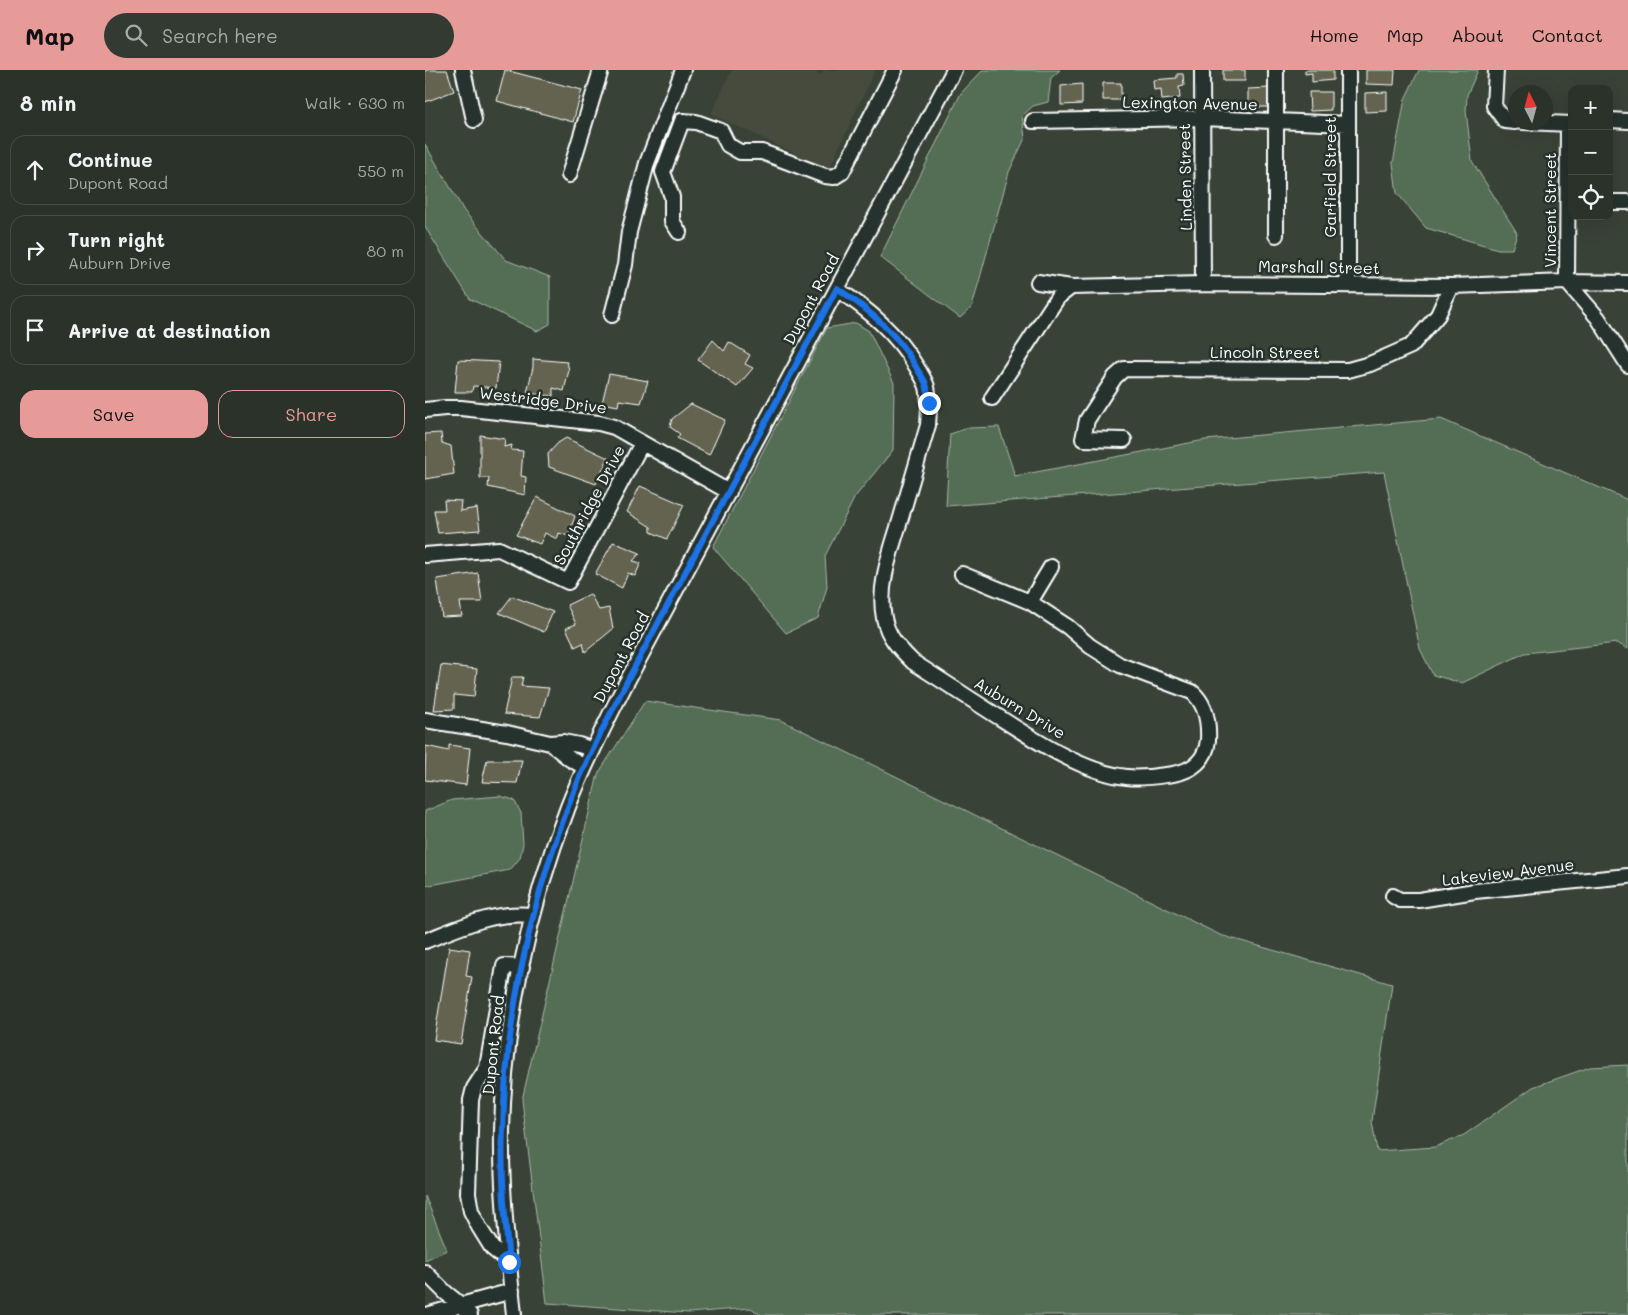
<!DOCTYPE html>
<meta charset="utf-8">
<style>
body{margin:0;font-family:Mali,sans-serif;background:#333a31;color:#f1f3f6}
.controls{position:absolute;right:15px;top:15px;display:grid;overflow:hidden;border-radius:10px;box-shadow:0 5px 20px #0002}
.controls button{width:45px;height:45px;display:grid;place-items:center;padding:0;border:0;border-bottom:1px solid #474d46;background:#2b3229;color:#f1f3f6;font:25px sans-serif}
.compass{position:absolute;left:1083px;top:15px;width:45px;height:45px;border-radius:50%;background:#2b3229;box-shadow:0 5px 20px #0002;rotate:354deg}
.stop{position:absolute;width:15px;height:15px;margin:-11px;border:4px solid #1a73e8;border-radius:50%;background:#fff}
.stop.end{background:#1a73e8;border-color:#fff;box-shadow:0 1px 5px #0008}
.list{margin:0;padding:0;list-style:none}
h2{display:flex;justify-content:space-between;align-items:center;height:65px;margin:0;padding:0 20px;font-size:21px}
h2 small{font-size:16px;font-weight:400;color:#a6aaa8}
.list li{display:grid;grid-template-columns:32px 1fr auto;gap:15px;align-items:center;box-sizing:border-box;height:70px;margin:0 10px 10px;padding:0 10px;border:1px solid #474d46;border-radius:15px}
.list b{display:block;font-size:19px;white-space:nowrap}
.list p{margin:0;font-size:16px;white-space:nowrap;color:#a6aaa8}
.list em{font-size:16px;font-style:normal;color:#a6aaa8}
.actions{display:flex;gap:10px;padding:15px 20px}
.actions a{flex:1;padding:11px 0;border:1px solid #e69b98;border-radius:15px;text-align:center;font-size:18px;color:#e69b98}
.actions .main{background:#e69b98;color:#111}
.icon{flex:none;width:28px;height:28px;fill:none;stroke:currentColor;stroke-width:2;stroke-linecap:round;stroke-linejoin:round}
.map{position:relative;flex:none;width:1203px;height:1245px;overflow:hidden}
header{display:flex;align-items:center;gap:30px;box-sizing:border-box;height:70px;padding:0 25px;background:#e69b98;color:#111}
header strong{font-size:24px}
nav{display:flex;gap:28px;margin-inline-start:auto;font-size:18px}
.search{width:350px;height:45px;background:#333a31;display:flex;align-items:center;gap:12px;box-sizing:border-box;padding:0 18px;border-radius:28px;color:#a6aaa8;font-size:19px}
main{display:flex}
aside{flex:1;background:#2b3229}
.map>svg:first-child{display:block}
.built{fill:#464c3e}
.green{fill:#526e55;stroke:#a8b6aa}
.building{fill:#64644f;stroke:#fff}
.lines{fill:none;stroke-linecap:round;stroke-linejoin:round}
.minor-casing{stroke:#fff;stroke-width:18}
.minor{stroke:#26332d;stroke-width:14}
.route{stroke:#1a73e8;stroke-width:6}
.labels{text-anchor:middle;stroke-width:5;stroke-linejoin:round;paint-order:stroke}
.street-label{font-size:16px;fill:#fff;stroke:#26332d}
</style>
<header>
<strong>Map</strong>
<div class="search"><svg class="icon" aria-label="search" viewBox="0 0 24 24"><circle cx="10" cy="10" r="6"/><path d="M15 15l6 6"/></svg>Search here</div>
<nav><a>Home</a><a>Map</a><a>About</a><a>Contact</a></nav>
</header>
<main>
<aside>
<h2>8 min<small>Walk · 630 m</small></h2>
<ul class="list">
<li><svg class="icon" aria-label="ahead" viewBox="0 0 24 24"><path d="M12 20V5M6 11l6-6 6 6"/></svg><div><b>Continue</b><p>Dupont Road</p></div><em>550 m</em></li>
<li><svg class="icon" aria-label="right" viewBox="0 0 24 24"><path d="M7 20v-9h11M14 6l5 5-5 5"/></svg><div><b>Turn right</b><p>Auburn Drive</p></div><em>80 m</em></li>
<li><svg class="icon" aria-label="arrive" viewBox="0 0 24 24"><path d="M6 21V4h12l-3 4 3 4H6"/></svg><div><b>Arrive at destination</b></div></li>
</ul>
<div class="actions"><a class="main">Save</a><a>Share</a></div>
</aside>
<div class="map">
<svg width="1203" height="1245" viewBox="0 0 1203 1245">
<rect width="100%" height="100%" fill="#394237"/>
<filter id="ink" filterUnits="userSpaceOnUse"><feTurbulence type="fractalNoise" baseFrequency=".02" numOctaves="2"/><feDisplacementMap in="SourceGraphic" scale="10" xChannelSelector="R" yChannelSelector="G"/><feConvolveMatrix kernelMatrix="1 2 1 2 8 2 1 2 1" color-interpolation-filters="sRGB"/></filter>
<g filter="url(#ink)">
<path class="built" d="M 307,0 L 387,0 L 396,5 L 399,0 L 450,0 L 404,99 L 286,44 Z"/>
<path class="green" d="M 558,0 L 635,0 L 626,8 L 623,32 L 608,36 L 597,46 L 600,68 L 584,102 L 547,237 L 535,248 L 455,187 L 536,23 Z
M 994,0 L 1053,0 L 1042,25 L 1041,41 L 1047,91 L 1092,163 L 1087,179 L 1073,179 L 1001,158 L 972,123 L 968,93 L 980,29 Z
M 0,74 L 39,141 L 81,190 L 125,207 L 125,254 L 112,261 L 45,229 L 0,157 Z
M 431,253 L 444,261 L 469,313 L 468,380 L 430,427 L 400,486 L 402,517 L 393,548 L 361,563 L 288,477 L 402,258 Z
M 1016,349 L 1203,430 L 1203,579 L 1192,573 L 1100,583 L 1037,613 L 1008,605 L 995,579 L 959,402 L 521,436 L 525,364 L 543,358 L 574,357 L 590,406 L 780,370 Z
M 220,631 L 356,650 L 795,865 L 967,914 L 947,1051 L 952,1081 L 1010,1077 L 1039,1065 L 1108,1017 L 1165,997 L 1203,995 L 1203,1245 L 336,1245 L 326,1238 L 263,1243 L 122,1233 L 97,1030 L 173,704 Z
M 75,726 L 89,730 L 96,743 L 98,774 L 95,788 L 85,800 L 0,816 L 0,741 L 27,730 Z
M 0,1126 L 22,1180 L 0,1190 Z"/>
<path class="building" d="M 0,0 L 22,0 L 29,21 L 0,32 Z
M 80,0 L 157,20 L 148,52 L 72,31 Z
M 798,0 L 820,0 L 820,11 L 798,11 Z
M 880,0 L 908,0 L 908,10 L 887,12 L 887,3 L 880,4 Z
M 941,0 L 970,0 L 969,15 L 941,14 Z
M 752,4 L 758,4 L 759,16 L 754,17 L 755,28 L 737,30 L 736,19 L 729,20 L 728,10 L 752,8 Z
M 678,13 L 696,13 L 696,30 L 678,30 Z
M 657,14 L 657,34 L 636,35 L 636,16 Z
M 845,18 L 845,37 L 823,37 L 823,19 Z
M 884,22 L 906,22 L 906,40 L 885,41 Z
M 962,22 L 962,41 L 940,42 L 940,23 Z
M 288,270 L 299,281 L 304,272 L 325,285 L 320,294 L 328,298 L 312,317 L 273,290 Z
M 108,289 L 142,292 L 144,300 L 139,321 L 128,318 L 128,326 L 102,323 L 108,297 Z
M 33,290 L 74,292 L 71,318 L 48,316 L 47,322 L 30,322 Z
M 184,304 L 223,311 L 216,333 L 194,330 L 193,336 L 177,333 Z
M 266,334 L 300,350 L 284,385 L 252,368 L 255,364 L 245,357 L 247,349 Z
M 16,363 L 17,373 L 26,376 L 29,404 L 0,409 L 0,364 Z
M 55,365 L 80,369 L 79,377 L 87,375 L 86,380 L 98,381 L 96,406 L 101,407 L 100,425 L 63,417 L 64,408 L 55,408 Z
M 141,368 L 183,388 L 171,414 L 124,397 L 123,384 L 133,373 Z
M 215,416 L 259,435 L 242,469 L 226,462 L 226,457 L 202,442 Z
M 112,427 L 150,446 L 143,466 L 134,463 L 132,469 L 120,463 L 115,474 L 91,465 Z
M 19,430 L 36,431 L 35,441 L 52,438 L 55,460 L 13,463 L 9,440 L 20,440 Z
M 188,472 L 215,483 L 208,491 L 216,493 L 210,506 L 203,503 L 197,518 L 170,504 Z
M 53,503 L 57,532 L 35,532 L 37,546 L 17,547 L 12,509 Z
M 165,524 L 174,540 L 184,538 L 188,559 L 160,582 L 158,573 L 150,577 L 141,558 L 151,554 L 142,535 Z
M 87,526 L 128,542 L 119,562 L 74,543 Z
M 16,595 L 52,599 L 49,627 L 29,625 L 29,639 L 9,640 Z
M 87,607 L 98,607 L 96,616 L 124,618 L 115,647 L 79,644 Z
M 24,675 L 45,678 L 41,715 L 0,710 L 1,676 L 24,681 Z
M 62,690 L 97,690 L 92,713 L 57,712 Z
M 24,877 L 45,880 L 41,906 L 47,907 L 36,974 L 9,970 Z"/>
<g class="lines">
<g class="minor-casing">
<path id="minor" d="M 38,0 L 49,50
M 777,0 L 778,214
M 923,0 L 923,215
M 1071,0 L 1069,36 L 1080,51 L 1090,52
M 1184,50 L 1203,51
M 608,51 L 777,48 L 922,54
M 1097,52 L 1147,54
M 144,105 L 176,0
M 1184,132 L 1203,132
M 254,162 L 247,151 L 247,127 L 238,102 L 257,51 L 271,52 L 296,61 L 303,75 L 315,82 L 337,82 L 400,106 L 409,107 L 417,102 L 470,0
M 851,165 L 851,0
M 613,212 L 646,217
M 1142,212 L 1143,54
M 1142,212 L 1173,248 L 1203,295
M 412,219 C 444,240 471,263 491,296 C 495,303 500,310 502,317 C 505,330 504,342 503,355 C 494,385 486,414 477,444 C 468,476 452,514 459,548 C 463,568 475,579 488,592 C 516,610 544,628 572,646 C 608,669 659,703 702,707 C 717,709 733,706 748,704 C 767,701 781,690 783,670 C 784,652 781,634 767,622 L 695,595 L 665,576 L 643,557 L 605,532 L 537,504
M 187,245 L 200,195 L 204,162 L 222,93 L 258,0
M 567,328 L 633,227 L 646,217 L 778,214 L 1026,216 L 1142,212 L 1203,213
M 0,340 L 20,338 L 36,338 L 174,353 L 189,357 L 304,422
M 699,370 L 658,369 L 662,350 L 690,307 L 699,299 L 923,300 L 945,294 L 986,276 L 1013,245 L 1026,216
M 0,485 L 74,479 L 143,512 L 217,373
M 605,532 L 626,497
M 0,650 L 82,663 L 125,673 L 138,672 L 154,675 L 168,680
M 125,673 L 145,689 L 160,697
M 968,826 L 975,830 L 994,830 L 1050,821 L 1203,806
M 0,871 C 36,857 69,841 108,845
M 84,1192 L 67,1178 L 54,1157 L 46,1141 L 43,1123 L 46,1030 L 49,1018 L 62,998 L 79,896 L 97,897
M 0,1202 L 21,1223 L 36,1235 L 87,1221
M 2,1245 L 36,1235 L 45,1245
M 89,1245 C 83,1184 76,1122 77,1061 C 79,952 104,838 143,737 C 159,696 179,656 199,617 L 529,0"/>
</g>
<use href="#minor" class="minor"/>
</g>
</g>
<g class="lines" filter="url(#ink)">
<path class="route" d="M 84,1192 C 80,1148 76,1104 78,1059 C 81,949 104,840 143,737 C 158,696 179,657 199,617 L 412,218 C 444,240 472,263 491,297 C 494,303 499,308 501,314 C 503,320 503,327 504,333"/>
</g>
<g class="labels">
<g class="street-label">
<text transform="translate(765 33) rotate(1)" y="6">Lexington Avenue</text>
<text transform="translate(760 107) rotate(-91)" y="6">Linden Street</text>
<text transform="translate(905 107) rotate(-90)" y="6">Garfield Street</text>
<text transform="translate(1125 140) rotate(-90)" y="6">Vincent Street</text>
<text transform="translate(894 197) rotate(1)" y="6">Marshall Street</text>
<text transform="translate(386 229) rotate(-62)" y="6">Dupont Road</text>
<text x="840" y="288">Lincoln Street</text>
<text transform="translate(118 330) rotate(7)" y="6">Westridge Drive</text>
<text transform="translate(164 435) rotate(-62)" y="6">Southridge Drive</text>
<text transform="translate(196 587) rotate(-62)" y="6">Dupont Road</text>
<text transform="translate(595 638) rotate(31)" y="6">Auburn Drive</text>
<text transform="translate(1083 802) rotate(-7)" y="6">Lakeview Avenue</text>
<text transform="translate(68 975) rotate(-84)" y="6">Dupont Road</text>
</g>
</g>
</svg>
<div class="controls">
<button>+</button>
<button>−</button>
<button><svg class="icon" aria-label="locate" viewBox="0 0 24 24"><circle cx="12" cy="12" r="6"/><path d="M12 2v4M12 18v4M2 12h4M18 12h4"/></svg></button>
</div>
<svg class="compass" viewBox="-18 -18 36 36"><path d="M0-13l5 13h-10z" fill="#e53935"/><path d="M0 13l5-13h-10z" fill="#a6aaa8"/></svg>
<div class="stop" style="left:84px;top:1192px"></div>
<div class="stop end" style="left:504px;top:333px"></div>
</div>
</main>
